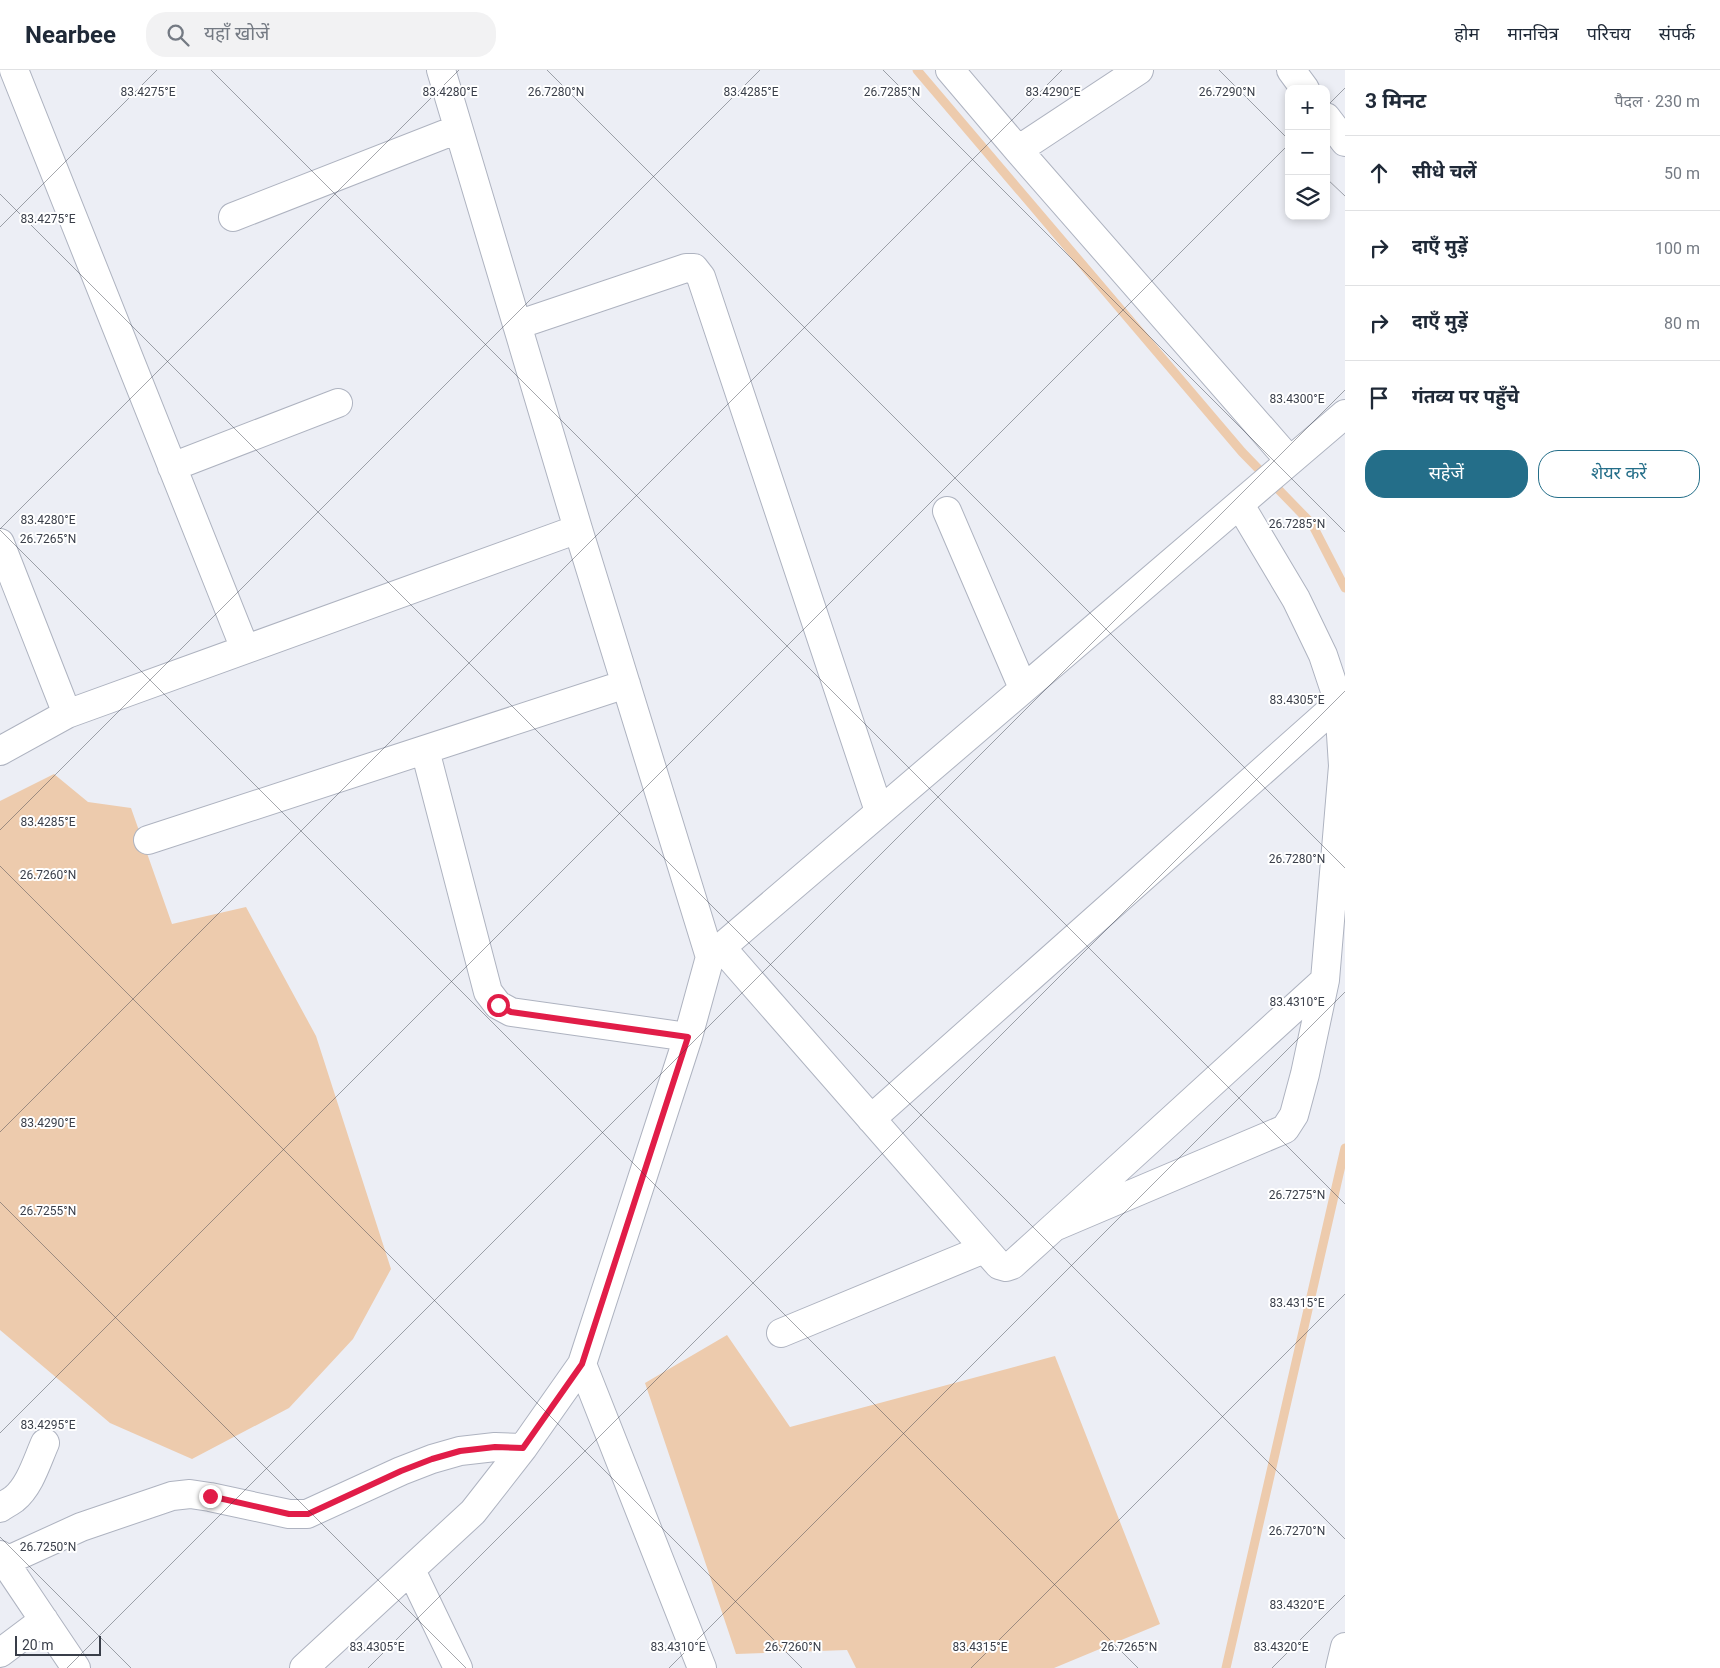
<!DOCTYPE html>
<html lang="hi">
<meta charset="utf-8">
<style>
body{margin:0;font-family:Roboto,"Noto Sans Devanagari",sans-serif;background:#f2f2f3;color:#1f2937}
.controls{position:absolute;right:15px;top:15px;display:grid;overflow:hidden;border-radius:10px;box-shadow:0 2px 8px #0003}
.controls button{width:45px;height:45px;display:grid;place-items:center;padding:0;border:0;border-bottom:1px solid #e0e1e3;background:#fff;color:#1f2937;font:25px sans-serif}
.scale{position:absolute;left:15px;bottom:12px;width:86px;box-sizing:border-box;padding-left:5px;border:2px solid #393e49;border-top:0;font-size:14px;line-height:18px;white-space:nowrap;color:#393e49;-webkit-text-stroke:4px #fff;paint-order:stroke}
.stop{position:absolute;width:15px;height:15px;margin:-11px;border:4px solid #e11d48;border-radius:50%;background:#fff}
.stop.end{background:#e11d48;border-color:#fff;box-shadow:0 1px 5px #0008}
.list{margin:0;padding:0;list-style:none}
h2{display:flex;justify-content:space-between;align-items:center;height:65px;margin:0;padding:0 20px;font-size:21px}
h2 small{font-size:16px;font-weight:400;color:#747a83}
.list li{display:grid;grid-template-columns:32px 1fr auto;gap:15px;align-items:center;box-sizing:border-box;height:75px;padding:0 20px;border-top:1px solid #e0e1e3}
.list b{display:block;font-size:19px;white-space:nowrap}
.list em{font-size:16px;font-style:normal;color:#747a83}
.actions{display:flex;gap:10px;padding:15px 20px}
.actions a{flex:1;padding:11px 0;border:1px solid #246e89;border-radius:20px;text-align:center;font-size:18px;color:#246e89}
.actions .main{background:#246e89;color:#fff}
.icon{flex:none;width:28px;height:28px;fill:none;stroke:currentColor;stroke-width:2;stroke-linecap:round;stroke-linejoin:round}
.map{position:relative;flex:none;width:1345px;height:1598px;overflow:hidden}
header{display:flex;align-items:center;gap:30px;box-sizing:border-box;height:70px;padding:0 25px;background:#fff;border-bottom:1px solid #e0e1e3}
header strong{font-size:24px}
nav{display:flex;gap:28px;margin-inline-start:auto;font-size:18px}
.search{width:350px;height:45px;background:#f2f2f3;display:flex;align-items:center;gap:12px;box-sizing:border-box;padding:0 18px;border-radius:20px;color:#747a83;font-size:19px}
main{display:flex}
aside{flex:1;background:#fff}
.map>svg:first-child{display:block}
.water{fill:#edcbad}
.lines{fill:none;stroke-linecap:round;stroke-linejoin:round}
.stream{stroke:#edcbad;stroke-width:9}
.minor-casing{stroke:#aeb3c0;stroke-width:30}
.minor{stroke:#fff;stroke-width:28}
.route{stroke:#e11d48;stroke-width:6}
.ticks{fill:none;stroke:#393e49;stroke-width:1;stroke-opacity:0.45}
.ticks-label{font-size:12px;text-anchor:middle;fill:#393e49;stroke:#fff;stroke-width:4;stroke-linejoin:round;paint-order:stroke}
</style>
<header>
<strong>Nearbee</strong>
<div class="search"><svg class="icon" aria-label="search" viewBox="0 0 24 24"><circle cx="10" cy="10" r="6"/><path d="M15 15l6 6"/></svg>यहाँ खोजें</div>
<nav><a>होम</a><a>मानचित्र</a><a>परिचय</a><a>संपर्क</a></nav>
</header>
<main>
<div class="map">
<svg width="1345" height="1598" viewBox="0 0 1345 1598">
<rect width="100%" height="100%" fill="#eceef5"/>
<path class="water" d="M 54,704 L 88,732 L 131,738 L 172,854 L 246,837 L 316,966 L 391,1199 L 353,1269 L 289,1338 L 192,1389 L 110,1353 L 0,1260 L 0,731 Z
M 727,1265 L 790,1357 L 1055,1286 L 1160,1554 L 1054,1598 L 856,1598 L 847,1580 L 736,1584 L 645,1313 Z"/>
<g class="lines">
<path class="stream" d="M 917,0 L 1242,382 L 1312,454 L 1345,518
M 1226,1598 L 1345,1078"/>
<g class="minor-casing">
<path id="minor" d="M 14,0 L 245,579
M 441,0 L 578,459 L 710,887
M 950,0 L 1018,80 L 1290,391
M 1291,0 L 1305,19
M 1326,47 L 1345,72
M 1018,80 L 1139,0
M 233,147 L 458,59
M 517,255 L 686,198 L 694,198 L 701,207 L 879,741
M 172,397 L 338,333
M 947,441 L 1023,618
M 0,473 L 67,644
M 425,680 L 488,922 L 498,935 L 511,942 L 688,967
M 0,681 L 67,644 L 578,459
M 148,770 L 626,614
M 721,877 L 999,1195 L 1006,1197 L 1012,1195 L 1054,1157 L 1325,910
M 871,1049 L 1339,633
M 1054,1157 L 1285,1059 L 1294,1045 L 1305,1004 L 1325,910 L 1343,696 L 1339,633 L 1323,585 L 1296,529 L 1240,435
M 781,1263 L 984,1179
M 582,1294 L 702,1598
M 0,1438 C 4,1435 10,1432 14,1429 C 30,1416 37,1391 45,1373
M 0,1485 L 76,1598
M 4,1492 L 81,1457 L 172,1426 L 190,1424 L 210,1427 L 289,1444 L 307,1444 L 401,1401 L 432,1389 L 460,1381 L 495,1377 L 523,1378
M 411,1500 L 458,1598
M 0,1583 L 44,1550
M 304,1598 L 473,1442 L 523,1378 L 582,1294 L 688,967 L 710,887 L 1345,344
M 1340,1598 L 1345,1577"/>
</g>
<use href="#minor" class="minor"/>
</g>
<g class="lines">
<path class="route" d="M 210,1426 L 289,1444 L 308,1444 L 401,1401 L 432,1389 L 460,1381 L 495,1377 L 523,1378 L 582,1294 L 688,967 L 511,942 L 498,935"/>
</g>
<path class="ticks" d="M 211,0 L 1345,1134M 547,0 L 1345,798M 883,0 L 1345,462M 1219,0 L 1289,70M 1326,37 L 1345,18M 1326,108 L 1345,126M 0,124 L 1345,1469M 0,157 L 157,0M 0,459 L 459,0M 0,460 L 1138,1598M 0,760 L 760,0M 0,796 L 802,1598M 0,1062 L 1062,0M 0,1132 L 466,1598M 0,1363 L 1289,74M 0,1467 L 131,1598M 67,1598 L 1345,320M 368,1598 L 1345,621M 669,1598 L 1345,922M 971,1598 L 1345,1224M 1272,1598 L 1345,1525"/>
<g class="ticks-label">
<text x="148" y="26">83.4275°E</text>
<text x="450" y="26">83.4280°E</text>
<text x="556" y="26">26.7280°N</text>
<text x="751" y="26">83.4285°E</text>
<text x="892" y="26">26.7285°N</text>
<text x="1053" y="26">83.4290°E</text>
<text x="1227" y="26">26.7290°N</text>
<text x="48" y="153">83.4275°E</text>
<text x="1297" y="333">83.4300°E</text>
<text x="48" y="454">83.4280°E</text>
<text x="1297" y="458">26.7285°N</text>
<text x="48" y="473">26.7265°N</text>
<text x="1297" y="634">83.4305°E</text>
<text x="48" y="756">83.4285°E</text>
<text x="1297" y="793">26.7280°N</text>
<text x="48" y="809">26.7260°N</text>
<text x="1297" y="936">83.4310°E</text>
<text x="48" y="1057">83.4290°E</text>
<text x="1297" y="1129">26.7275°N</text>
<text x="48" y="1145">26.7255°N</text>
<text x="1297" y="1237">83.4315°E</text>
<text x="48" y="1359">83.4295°E</text>
<text x="1297" y="1465">26.7270°N</text>
<text x="48" y="1481">26.7250°N</text>
<text x="1297" y="1539">83.4320°E</text>
<text x="377" y="1581">83.4305°E</text>
<text x="678" y="1581">83.4310°E</text>
<text x="793" y="1581">26.7260°N</text>
<text x="980" y="1581">83.4315°E</text>
<text x="1129" y="1581">26.7265°N</text>
<text x="1281" y="1581">83.4320°E</text>
</g>
</svg>
<div class="controls">
<button>+</button>
<button>−</button>
<button><svg class="icon" aria-label="layers" viewBox="0 0 24 24"><path d="M12 4l9 5-9 5-9-5zM3 14l9 5 9-5"/></svg></button>
</div>
<div class="scale">20 m</div>
<div class="stop" style="left:498px;top:935px"></div>
<div class="stop end" style="left:210px;top:1426px"></div>
</div>
<aside>
<h2>3 मिनट<small>पैदल · 230 m</small></h2>
<ul class="list">
<li><svg class="icon" aria-label="ahead" viewBox="0 0 24 24"><path d="M12 20V5M6 11l6-6 6 6"/></svg><div><b>सीधे चलें</b></div><em>50 m</em></li>
<li><svg class="icon" aria-label="right" viewBox="0 0 24 24"><path d="M7 20v-9h11M14 6l5 5-5 5"/></svg><div><b>दाएँ मुड़ें</b></div><em>100 m</em></li>
<li><svg class="icon" aria-label="right" viewBox="0 0 24 24"><path d="M7 20v-9h11M14 6l5 5-5 5"/></svg><div><b>दाएँ मुड़ें</b></div><em>80 m</em></li>
<li><svg class="icon" aria-label="arrive" viewBox="0 0 24 24"><path d="M6 21V4h12l-3 4 3 4H6"/></svg><div><b>गंतव्य पर पहुँचे</b></div></li>
</ul>
<div class="actions"><a class="main">सहेजें</a><a>शेयर करें</a></div>
</aside>
</main>
